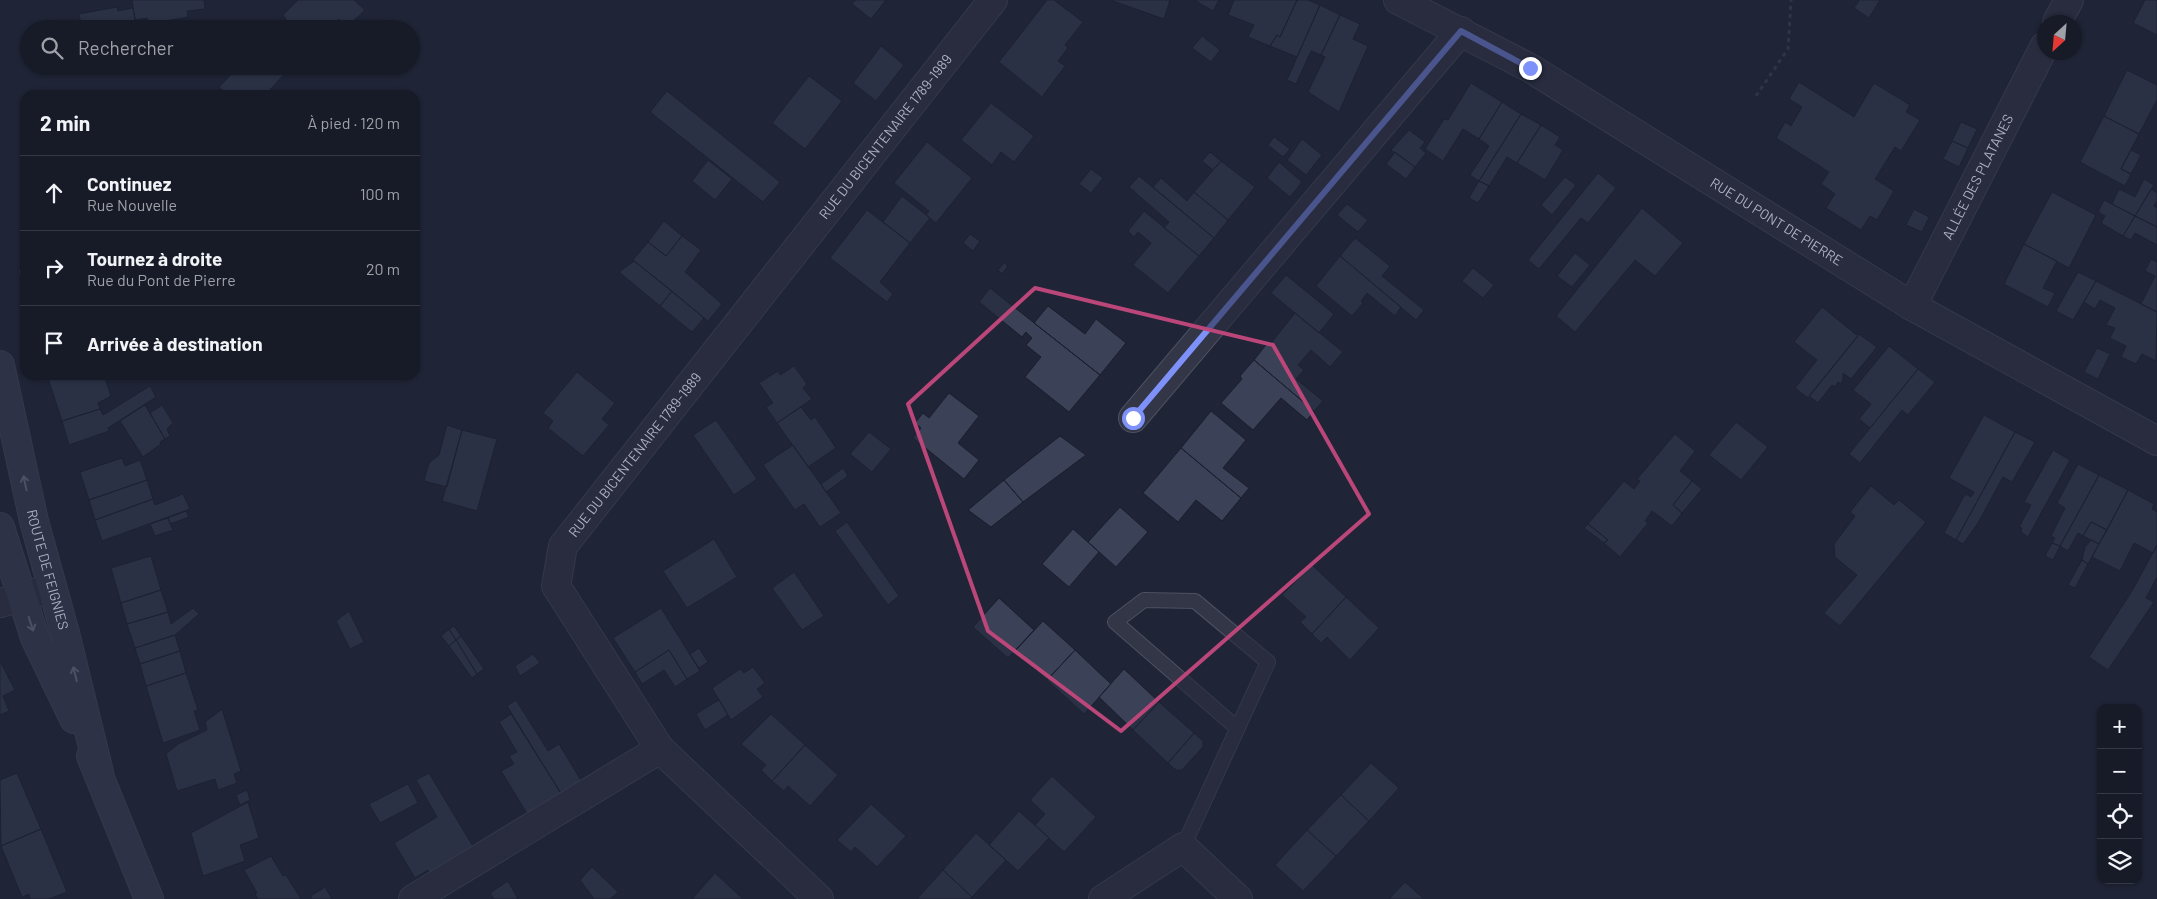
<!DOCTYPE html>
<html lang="fr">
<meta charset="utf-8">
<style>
body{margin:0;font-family:Barlow,sans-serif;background:#242834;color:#f1f3f6}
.controls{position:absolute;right:15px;bottom:15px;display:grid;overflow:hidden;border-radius:10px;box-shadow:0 1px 4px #0004}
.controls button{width:45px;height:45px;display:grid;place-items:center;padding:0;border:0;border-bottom:1px solid #363945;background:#171b28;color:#f1f3f6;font:25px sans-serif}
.compass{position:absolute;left:2037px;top:15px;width:45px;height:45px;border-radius:50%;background:#171b28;box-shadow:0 1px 4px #0004;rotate:206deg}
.stop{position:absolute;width:15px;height:15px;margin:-11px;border:4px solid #7e91f8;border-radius:50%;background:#fff}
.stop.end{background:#7e91f8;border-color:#fff;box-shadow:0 1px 5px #0008}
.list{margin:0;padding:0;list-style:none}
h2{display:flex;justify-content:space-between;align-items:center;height:65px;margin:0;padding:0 20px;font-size:21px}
h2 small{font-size:16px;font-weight:400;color:#9ea1a8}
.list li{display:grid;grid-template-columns:32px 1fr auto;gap:15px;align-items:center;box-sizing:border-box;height:75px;padding:0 20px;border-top:1px solid #363945}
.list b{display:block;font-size:19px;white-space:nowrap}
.list p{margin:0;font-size:16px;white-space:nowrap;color:#9ea1a8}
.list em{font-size:16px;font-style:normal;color:#9ea1a8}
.icon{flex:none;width:28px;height:28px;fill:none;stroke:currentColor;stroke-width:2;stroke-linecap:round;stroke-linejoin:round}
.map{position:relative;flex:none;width:2157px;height:899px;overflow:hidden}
.search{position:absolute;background:#171b28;box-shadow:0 1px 4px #0004;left:20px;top:20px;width:400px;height:55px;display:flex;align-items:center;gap:12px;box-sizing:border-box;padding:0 18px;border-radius:28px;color:#9ea1a8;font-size:19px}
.panel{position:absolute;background:#171b28;box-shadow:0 1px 4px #0004;left:20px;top:90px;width:400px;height:290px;border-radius:15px}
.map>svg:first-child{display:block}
.building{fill:#3b4157;stroke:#1a1e2d}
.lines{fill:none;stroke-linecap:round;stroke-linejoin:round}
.lane-casing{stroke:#4d5162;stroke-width:16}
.street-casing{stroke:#4d5162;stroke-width:30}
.secondary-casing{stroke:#4d5162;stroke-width:30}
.path{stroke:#3f4d55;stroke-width:3;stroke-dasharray:4 4;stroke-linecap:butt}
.lane{stroke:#333647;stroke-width:14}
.street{stroke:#333647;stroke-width:28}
.secondary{stroke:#41445a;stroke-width:28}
.oneway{stroke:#81859a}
.route{stroke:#7e91f8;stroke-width:6}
.marked{fill:none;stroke:#bb467a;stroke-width:4;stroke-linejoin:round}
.labels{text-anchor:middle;stroke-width:4.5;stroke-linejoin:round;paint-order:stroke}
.street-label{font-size:14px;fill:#acb0c4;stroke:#181c2b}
</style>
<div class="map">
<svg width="2157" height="899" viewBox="0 0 2157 899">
<rect width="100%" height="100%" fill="#1f2436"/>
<path class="building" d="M 132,0 L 204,0 L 205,9 L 187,11 L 188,17 L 148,24 L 147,18 L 135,20 Z
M 298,0 L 354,0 L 365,10 L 347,27 L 339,19 L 330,29 L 278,29 L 286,19 L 283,15 Z
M 855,0 L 886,0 L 871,19 L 852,4 Z
M 1047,0 L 1054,0 L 1083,22 L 1065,45 L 1068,48 L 1058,61 L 1065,66 L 1042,97 L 999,62 Z
M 1110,0 L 1170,0 L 1164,19 Z
M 1194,0 L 1219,0 L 1213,11 Z
M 1234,0 L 1297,0 L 1280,37 L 1277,35 L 1270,46 L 1248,37 L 1254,25 L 1228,15 Z
M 1297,0 L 1308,0 L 1320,5 L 1297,57 L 1270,46 L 1277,35 L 1280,37 Z
M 1857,0 L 1880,0 L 1869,18 L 1854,8 L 1859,1 Z
M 2145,0 L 2157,0 L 2157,35 L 2133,23 Z
M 1320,5 L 1340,15 L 1321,55 L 1311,51 L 1296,84 L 1287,80 Z
M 117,7 L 118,11 L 133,8 L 137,29 L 82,29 L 79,14 Z
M 1340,15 L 1360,24 L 1353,39 L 1368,46 L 1339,112 L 1308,92 L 1325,57 L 1321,55 Z
M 1202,36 L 1220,50 L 1211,62 L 1192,48 Z
M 881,46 L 904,65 L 876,101 L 853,83 Z
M 239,66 L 292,66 L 267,93 L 264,91 L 260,95 L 228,95 L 219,87 Z
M 2127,70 L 2157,85 L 2157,100 L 2139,134 L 2104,116 Z
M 809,76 L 842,101 L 805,149 L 772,123 Z
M 1799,82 L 1854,117 L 1874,83 L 1910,105 L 1906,112 L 1920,120 L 1901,151 L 1895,147 L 1875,179 L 1894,191 L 1877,220 L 1870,216 L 1861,230 L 1826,208 L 1835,194 L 1821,184 L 1829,172 L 1776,138 L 1785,122 L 1791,126 L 1802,107 L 1789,99 Z
M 1471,83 L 1502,102 L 1479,139 L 1463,129 L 1443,161 L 1425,149 L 1444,119 L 1448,120 Z
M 667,91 L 780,182 L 763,202 L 650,112 Z
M 1502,102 L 1521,114 L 1479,181 L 1470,175 L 1489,146 L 1479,139 Z
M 991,103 L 1034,136 L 1014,162 L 1001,152 L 992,165 L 961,140 Z
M 1521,114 L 1541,125 L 1517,163 L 1507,157 L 1489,186 L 1479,181 Z
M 2104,116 L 2139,134 L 2121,169 L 2131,174 L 2125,186 L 2080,162 Z
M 1961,122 L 1977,129 L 1968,148 L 1952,141 Z
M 1541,125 L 1560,137 L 1555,145 L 1563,150 L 1545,180 L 1517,163 Z
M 1409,130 L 1425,142 L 1420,148 L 1426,153 L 1415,167 L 1391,150 Z
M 1274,137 L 1290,149 L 1283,157 L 1268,145 Z
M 1302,139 L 1322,155 L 1306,175 L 1287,160 Z
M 1952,141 L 1968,148 L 1959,167 L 1943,159 Z
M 927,142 L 972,178 L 936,223 L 926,215 L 929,211 L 894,183 Z
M 2131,150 L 2141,155 L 2131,174 L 2121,169 Z
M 1210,152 L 1221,161 L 1213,170 L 1202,161 Z
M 1395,152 L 1415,167 L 1406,179 L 1386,164 Z
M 708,160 L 732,179 L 715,200 L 692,181 Z
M 1221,161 L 1255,187 L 1228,220 L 1194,192 Z
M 1279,162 L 1302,182 L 1290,197 L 1267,178 Z
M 1091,169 L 1103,178 L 1091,193 L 1079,184 Z
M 1598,173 L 1616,188 L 1588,223 L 1581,218 L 1539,269 L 1528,260 Z
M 1139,176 L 1214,238 L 1199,256 L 1164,228 L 1169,222 L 1129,187 Z
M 1565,177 L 1576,185 L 1552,215 L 1541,205 Z
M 1161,178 L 1187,201 L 1194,192 L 1228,220 L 1214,238 L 1153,187 Z
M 2144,179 L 2154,185 L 2135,216 L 2112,204 L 2119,189 L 2135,197 Z
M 1479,181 L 1489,186 L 1478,203 L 1469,198 Z
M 2151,189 L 2157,193 L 2157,201 L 2154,206 L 2157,208 L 2157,227 L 2135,216 Z
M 2052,192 L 2096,215 L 2069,268 L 2024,244 Z
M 902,196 L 930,218 L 910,243 L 883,222 Z
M 2104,200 L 2135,216 L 2123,236 L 2101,223 L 2105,216 L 2098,212 Z
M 1347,204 L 1368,220 L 1358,232 L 1337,215 Z
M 1642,208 L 1683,243 L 1655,276 L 1635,260 L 1575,332 L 1556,316 Z
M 1914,209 L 1929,217 L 1922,232 L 1906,225 Z
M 867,210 L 910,243 L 880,282 L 893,294 L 887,302 L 830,258 Z
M 1144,211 L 1199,256 L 1168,293 L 1133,265 L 1151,243 L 1138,232 L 1134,237 L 1128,231 Z
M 2135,216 L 2157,227 L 2157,245 L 2135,233 L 2131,240 L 2123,236 Z
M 664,221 L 682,236 L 666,256 L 648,242 Z
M 970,234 L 980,241 L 973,251 L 963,243 Z
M 682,236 L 701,250 L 685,272 L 722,304 L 708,321 L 633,260 L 648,242 L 666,256 Z
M 1355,238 L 1390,266 L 1382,276 L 1424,310 L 1416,320 L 1340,256 Z
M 2024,244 L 2057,261 L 2043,288 L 2055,293 L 2048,307 L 2004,284 Z
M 1575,253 L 1590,265 L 1572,287 L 1557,276 Z
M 1340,256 L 1401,307 L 1395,316 L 1367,293 L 1361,301 L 1363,303 L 1352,316 L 1316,286 Z
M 2151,259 L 2157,262 L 2157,312 L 2141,304 L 2155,276 L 2145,271 Z
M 634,261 L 672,291 L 660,306 L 619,272 Z
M 1004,263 L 1008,266 L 1002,274 L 998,270 Z
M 25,268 L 25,292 L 23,293 L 18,270 Z
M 1473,268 L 1494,285 L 1483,298 L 1462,281 Z
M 2078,272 L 2096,281 L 2073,320 L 2056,311 Z
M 1286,275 L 1334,314 L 1319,333 L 1271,293 Z
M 2096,281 L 2157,312 L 2156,361 L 2142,354 L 2136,364 L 2121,357 L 2126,346 L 2110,338 L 2115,328 L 2106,325 L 2115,308 L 2100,300 L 2095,309 L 2084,302 Z
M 990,288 L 1100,375 L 1069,412 L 1025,377 L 1041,357 L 1026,345 L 1032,338 L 1026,332 L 1022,337 L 979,302 Z
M 672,291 L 704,318 L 692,332 L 660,306 Z
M 1048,306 L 1085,334 L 1096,319 L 1126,343 L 1100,375 L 1034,323 Z
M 1822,307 L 1858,336 L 1808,398 L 1795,388 L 1817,360 L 1794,342 Z
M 1295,313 L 1343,352 L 1330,367 L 1311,350 L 1298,365 L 1304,370 L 1296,379 L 1323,401 L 1314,411 L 1254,360 L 1269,341 L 1271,343 Z
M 1859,334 L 1877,347 L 1851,379 L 1843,373 L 1843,380 L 1841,384 L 1838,382 L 1835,387 L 1832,385 L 1818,403 L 1809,396 Z
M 1889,346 L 1918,369 L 1870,428 L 1859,419 L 1871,404 L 1853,390 Z
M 2097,348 L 2110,354 L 2098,379 L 2084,372 Z
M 1254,360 L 1314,411 L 1307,420 L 1281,398 L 1253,430 L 1221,403 L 1242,379 L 1240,376 Z
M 794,366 L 807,384 L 803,388 L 812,399 L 777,423 L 766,407 L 773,403 L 759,383 L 778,371 L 780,375 Z
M 1918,369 L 1935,382 L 1908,415 L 1902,410 L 1860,463 L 1849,454 Z
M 577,372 L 615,403 L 602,419 L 609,425 L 583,456 L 548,428 L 553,421 L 543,413 Z
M 47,375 L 104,375 L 111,396 L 98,403 L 100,409 L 62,421 Z
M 150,386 L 156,397 L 108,428 L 109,431 L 69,445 L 62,421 L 100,409 L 103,415 Z
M 949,393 L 979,416 L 958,443 L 979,460 L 964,479 L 913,438 L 921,428 L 915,423 L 923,413 L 929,418 Z
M 145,405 L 165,439 L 160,442 L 161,444 L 143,457 L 120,421 Z
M 162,405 L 173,423 L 167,429 L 170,436 L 165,439 L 150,413 Z
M 801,407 L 811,420 L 815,417 L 836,448 L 808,467 L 777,423 Z
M 1211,411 L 1246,440 L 1223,468 L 1249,488 L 1241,498 L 1181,448 Z
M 1984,415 L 2015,432 L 1956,540 L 1944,533 L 1965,494 L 1971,497 L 1974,492 L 1949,478 Z
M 716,420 L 757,479 L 734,495 L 693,435 Z
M 1736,422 L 1768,447 L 1741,480 L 1709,455 Z
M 447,425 L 462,430 L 447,487 L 424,481 L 429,463 L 439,455 Z
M 462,430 L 497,439 L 477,511 L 442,501 Z
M 869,432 L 891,449 L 872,472 L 850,454 Z
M 2015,432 L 2035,442 L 2012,482 L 2003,477 L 1978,523 L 1963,544 L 1956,540 Z
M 1675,434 L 1695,451 L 1680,471 L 1692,481 L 1673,505 L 1682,513 L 1672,526 L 1652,511 L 1645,521 L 1648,523 L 1620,557 L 1604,543 L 1608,540 L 1588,524 L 1624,481 L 1634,489 L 1640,481 L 1637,479 Z
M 1060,436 L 1086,455 L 1023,502 L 1004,480 Z
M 793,445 L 841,513 L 820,527 L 804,504 L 795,510 L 763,465 Z
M 1181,448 L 1241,498 L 1222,521 L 1196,500 L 1178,522 L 1143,493 Z
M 2053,450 L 2070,460 L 2028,537 L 2021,532 L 2022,528 L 2019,527 L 2031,505 L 2024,502 Z
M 122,458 L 125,466 L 140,460 L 147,480 L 89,500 L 80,472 Z
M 2078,464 L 2099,475 L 2060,546 L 2052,543 L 2055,538 L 2051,536 L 2065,508 L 2057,503 Z
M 843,468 L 848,476 L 826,492 L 821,484 Z
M 2099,475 L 2128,490 L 2107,530 L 2091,522 L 2083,536 L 2078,533 L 2068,551 L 2060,546 Z
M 147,480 L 153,499 L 95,520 L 89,500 Z
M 1004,480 L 1023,502 L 991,527 L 968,510 Z
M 1692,481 L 1702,489 L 1682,513 L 1673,505 Z
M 1871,486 L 1894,505 L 1899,500 L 1926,522 L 1840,626 L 1824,613 L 1857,575 L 1835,557 L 1834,544 L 1855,516 L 1850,512 Z
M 2128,490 L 2154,504 L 2152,509 L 2157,512 L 2157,545 L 2153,553 L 2134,543 L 2120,571 L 2092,557 Z
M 183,494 L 190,509 L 102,541 L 95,520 L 153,499 L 155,505 Z
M 1120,507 L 1148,532 L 1116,567 L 1088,542 Z
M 186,511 L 189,517 L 170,524 L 168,518 Z
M 168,518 L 173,530 L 155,536 L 150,524 Z
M 847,522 L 899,596 L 888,605 L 835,531 Z
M 2091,522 L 2107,530 L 2099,544 L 2083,536 Z
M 1588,524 L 1608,540 L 1604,543 L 1584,528 Z
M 1073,529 L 1099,552 L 1069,587 L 1042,564 Z
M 714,539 L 737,577 L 687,608 L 663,571 Z
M 2091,540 L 2099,544 L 2088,564 L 2082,560 L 2085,547 Z
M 2052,543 L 2060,546 L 2053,560 L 2045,556 Z
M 2157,545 L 2157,577 L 2146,598 L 2154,602 L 2108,670 L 2089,657 L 2132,591 Z
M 151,556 L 161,590 L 121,603 L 111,568 Z
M 2082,560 L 2088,564 L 2075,588 L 2068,585 Z
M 1312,565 L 1346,597 L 1312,634 L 1300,622 L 1306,617 L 1282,595 Z
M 794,572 L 824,616 L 802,630 L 772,588 Z
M 161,590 L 168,612 L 127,624 L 121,603 Z
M 1346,597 L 1379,628 L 1350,660 L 1327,637 L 1321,643 L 1312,634 Z
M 999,598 L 1034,630 L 1008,658 L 973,627 Z
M 193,608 L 199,614 L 175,635 L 135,648 L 127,624 L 168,612 L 171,624 Z
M 661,608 L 700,671 L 687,679 L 669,650 L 635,672 L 613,638 Z
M 349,611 L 364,642 L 350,649 L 336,621 Z
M 1043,621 L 1075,650 L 1047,680 L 1015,651 Z
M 454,626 L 461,636 L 456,640 L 449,629 Z
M 449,629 L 456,640 L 449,646 L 441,636 Z
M 175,635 L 180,651 L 140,664 L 135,648 Z
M 461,636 L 484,669 L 477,674 L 456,640 Z
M 456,640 L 477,674 L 472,678 L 449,646 Z
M 699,648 L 708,662 L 699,668 L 690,654 Z
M 669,650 L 687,679 L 675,687 L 664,670 L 642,684 L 635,672 Z
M 1075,650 L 1111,684 L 1084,714 L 1047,680 Z
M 180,651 L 186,673 L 146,686 L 140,664 Z
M 533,654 L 540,663 L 520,676 L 515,666 Z
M 0,661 L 15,690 L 3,696 L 9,711 L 0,715 Z
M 753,667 L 765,683 L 757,689 L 763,697 L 731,720 L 712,688 L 740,669 L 744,673 Z
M 1124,669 L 1159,702 L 1133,730 L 1099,697 Z
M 186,673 L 198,710 L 194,711 L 200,730 L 163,743 L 146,686 Z
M 516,700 L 548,751 L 559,744 L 582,782 L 562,795 L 507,706 Z
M 719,700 L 728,715 L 705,730 L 696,714 Z
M 1159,702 L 1194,733 L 1168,763 L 1133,730 Z
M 222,709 L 241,771 L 234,774 L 237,783 L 218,790 L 215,779 L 177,791 L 166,754 L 178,744 L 207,730 L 205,722 Z
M 511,714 L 562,795 L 528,815 L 501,771 L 514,764 L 509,756 L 517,752 L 499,722 Z
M 771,714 L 805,745 L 772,781 L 761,770 L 766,765 L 741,744 Z
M 1194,733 L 1203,741 L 1203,747 L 1182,770 L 1176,770 L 1168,763 Z
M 805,745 L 838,775 L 810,806 L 788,786 L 784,791 L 772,781 Z
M 1371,763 L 1399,788 L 1369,821 L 1341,795 Z
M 17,773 L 41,829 L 1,846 L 0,780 Z
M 429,773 L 474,848 L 430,875 L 428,870 L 415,878 L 394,843 L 437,817 L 416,780 Z
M 1052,776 L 1096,817 L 1064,852 L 1035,825 L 1045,814 L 1030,800 Z
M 408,784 L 418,803 L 380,823 L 369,804 Z
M 247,790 L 250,800 L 240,805 L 236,795 Z
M 1341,795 L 1369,821 L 1336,856 L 1307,830 Z
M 248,802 L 259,838 L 240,845 L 245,861 L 203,876 L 191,833 Z
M 871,804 L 906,836 L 877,867 L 855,847 L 851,852 L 837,840 Z
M 1019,811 L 1049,838 L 1018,871 L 989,845 Z
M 41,829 L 67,892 L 49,899 L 30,899 L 29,894 L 22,897 L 1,846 Z
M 1307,830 L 1336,856 L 1303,891 L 1275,865 Z
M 976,833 L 1006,860 L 972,897 L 943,870 Z
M 271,856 L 283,876 L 286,875 L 301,899 L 258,899 L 255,894 L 257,893 L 244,870 Z
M 592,867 L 618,892 L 610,899 L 594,899 L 580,880 Z
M 943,870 L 972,897 L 970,899 L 917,899 Z
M 715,873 L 743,899 L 692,899 Z
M 508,881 L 518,899 L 494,899 L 490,893 Z
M 1405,882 L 1424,899 L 1389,899 Z
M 325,887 L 332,899 L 311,899 L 311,896 Z"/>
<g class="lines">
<g class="lane-casing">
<path id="lane" d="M 1183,847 L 1268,662 L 1195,601 L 1144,600 L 1115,622 L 1237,728"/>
</g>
<g class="street-casing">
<g id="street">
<path id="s1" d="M 1398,0 L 1530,68 L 1912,306 L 2157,441"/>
<path d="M 2057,22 L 2069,0"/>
<path id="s2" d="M 1912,306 L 2044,47"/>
<path d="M 1133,418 L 1461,31"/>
<path d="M 0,603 L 52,588"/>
<path d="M 660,749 L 819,899"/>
<path id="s3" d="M 413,899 L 660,749 L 556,586 L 563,546 L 993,0"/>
<path d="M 1103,899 L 1183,847 L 1238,899"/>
</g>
</g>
<g class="secondary-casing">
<g id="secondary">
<path id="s4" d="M 0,365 L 34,521 L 65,633 L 99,772"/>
<path d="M 0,527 L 35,638 L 74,719"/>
<path d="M 91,756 L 149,899"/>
</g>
</g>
<path class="path" d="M 1756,96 L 1788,49 L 1791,0"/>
<use href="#lane" class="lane"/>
<use href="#street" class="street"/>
<use href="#secondary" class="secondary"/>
</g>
<defs><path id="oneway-shaft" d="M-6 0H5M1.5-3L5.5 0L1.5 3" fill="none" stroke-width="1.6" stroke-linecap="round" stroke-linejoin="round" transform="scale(1.25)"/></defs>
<g class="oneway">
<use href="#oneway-shaft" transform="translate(25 483) rotate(-102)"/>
<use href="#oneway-shaft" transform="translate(31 624) rotate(72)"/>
<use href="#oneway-shaft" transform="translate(75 674) rotate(-104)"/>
</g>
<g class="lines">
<path class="route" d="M 1133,418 L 1461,31 L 1530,68"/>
</g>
<path d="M0 0H2157V899H0ZM 1035,288 L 1273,345 L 1369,514 L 1121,731 L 988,631 L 908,404 Z" fill="#1f2436" fill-opacity=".55" fill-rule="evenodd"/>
<path class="marked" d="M 1035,288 L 1273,345 L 1369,514 L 1121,731 L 988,631 L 908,404 Z"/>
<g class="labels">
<g class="street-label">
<text dy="5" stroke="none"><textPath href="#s3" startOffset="1044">RUE DU BICENTENAIRE 1789-1989</textPath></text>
<text dy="5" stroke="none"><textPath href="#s2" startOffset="145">ALLÉE DES PLATANES</textPath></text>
<text dy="5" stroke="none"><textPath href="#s1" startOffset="439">RUE DU PONT DE PIERRE</textPath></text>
<text dy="5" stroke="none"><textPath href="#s3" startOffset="639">RUE DU BICENTENAIRE 1789-1989</textPath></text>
<text dy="5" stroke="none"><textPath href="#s4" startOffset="210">ROUTE DE FEIGNIES</textPath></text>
</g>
</g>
</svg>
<div class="controls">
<button>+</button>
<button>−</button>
<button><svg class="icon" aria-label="locate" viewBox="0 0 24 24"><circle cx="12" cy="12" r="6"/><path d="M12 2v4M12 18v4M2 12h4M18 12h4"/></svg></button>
<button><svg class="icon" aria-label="layers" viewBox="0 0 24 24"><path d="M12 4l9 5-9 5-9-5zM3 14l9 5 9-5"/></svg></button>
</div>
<svg class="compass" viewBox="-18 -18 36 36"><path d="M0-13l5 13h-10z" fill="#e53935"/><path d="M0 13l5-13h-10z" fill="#9ea1a8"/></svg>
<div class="stop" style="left:1133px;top:418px"></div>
<div class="stop end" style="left:1530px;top:68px"></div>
<div class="search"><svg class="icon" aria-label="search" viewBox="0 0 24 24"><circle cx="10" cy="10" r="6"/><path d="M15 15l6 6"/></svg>Rechercher</div>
<section class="panel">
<h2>2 min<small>À pied · 120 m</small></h2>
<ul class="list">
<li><svg class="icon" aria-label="ahead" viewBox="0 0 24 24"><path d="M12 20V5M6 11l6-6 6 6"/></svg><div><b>Continuez</b><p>Rue Nouvelle</p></div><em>100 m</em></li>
<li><svg class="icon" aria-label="right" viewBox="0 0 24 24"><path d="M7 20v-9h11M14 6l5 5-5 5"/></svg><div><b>Tournez à droite</b><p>Rue du Pont de Pierre</p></div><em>20 m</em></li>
<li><svg class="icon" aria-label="arrive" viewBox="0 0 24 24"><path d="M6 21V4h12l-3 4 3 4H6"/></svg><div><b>Arrivée à destination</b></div></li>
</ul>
</section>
</div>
